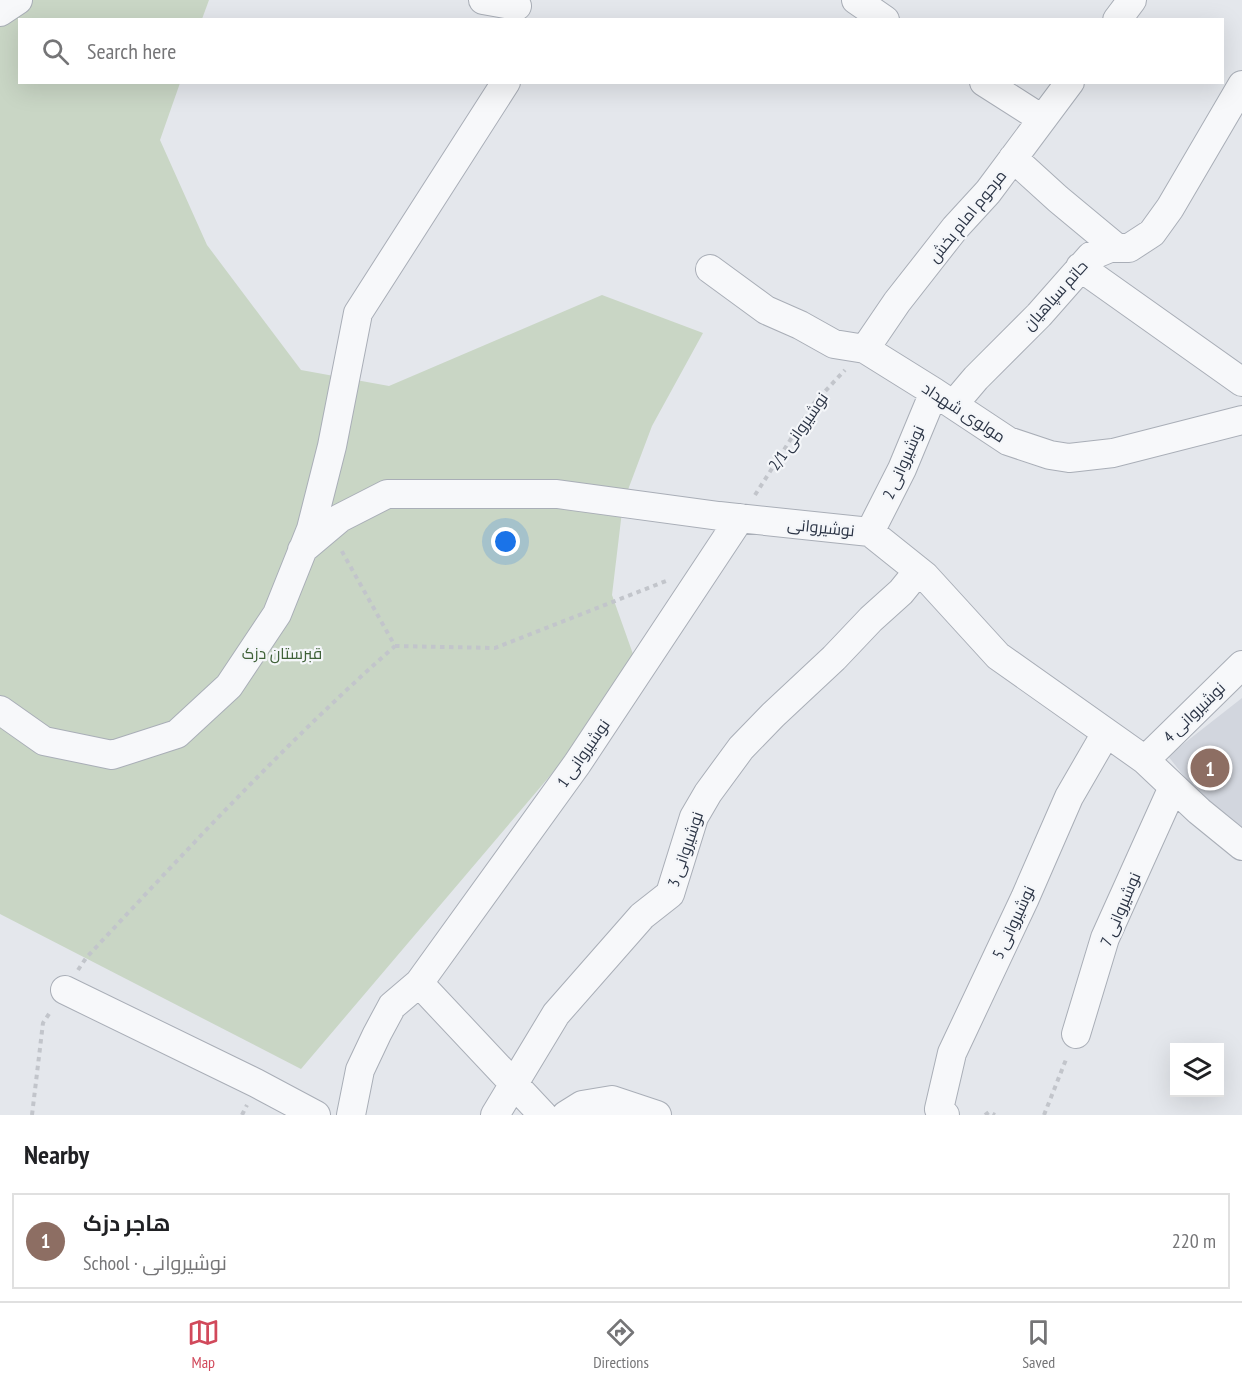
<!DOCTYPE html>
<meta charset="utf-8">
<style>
body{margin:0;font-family:"PT Sans Narrow",Cairo,sans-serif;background:#f6f6f6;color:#202124}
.controls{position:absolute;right:18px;bottom:18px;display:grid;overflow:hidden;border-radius:0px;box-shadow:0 6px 24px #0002}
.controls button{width:54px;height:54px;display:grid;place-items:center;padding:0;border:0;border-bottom:2px solid #e0e0e0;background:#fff;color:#202124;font:30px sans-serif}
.you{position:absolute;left:506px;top:542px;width:21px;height:21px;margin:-15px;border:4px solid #fff;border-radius:50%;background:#1a73e8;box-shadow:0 0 0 9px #1a73e833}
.badge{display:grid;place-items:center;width:39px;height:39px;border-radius:50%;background:#d1495b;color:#fff;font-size:20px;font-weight:700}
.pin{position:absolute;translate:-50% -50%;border:3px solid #fff;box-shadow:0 2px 6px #0006}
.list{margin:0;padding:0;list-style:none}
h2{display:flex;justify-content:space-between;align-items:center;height:78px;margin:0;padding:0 24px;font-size:26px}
h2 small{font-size:20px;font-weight:400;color:#757577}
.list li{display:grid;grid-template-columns:39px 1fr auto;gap:18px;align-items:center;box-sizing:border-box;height:96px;margin:0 12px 12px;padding:0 12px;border:2px solid #e0e0e0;border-radius:0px}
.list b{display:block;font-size:22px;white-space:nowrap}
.list p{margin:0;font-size:20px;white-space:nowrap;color:#757577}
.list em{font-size:20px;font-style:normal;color:#757577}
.icon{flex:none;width:33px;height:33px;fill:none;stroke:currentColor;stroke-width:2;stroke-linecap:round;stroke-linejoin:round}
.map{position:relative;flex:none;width:1242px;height:1115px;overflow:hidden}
.search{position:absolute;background:#fff;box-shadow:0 6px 24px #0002;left:18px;right:18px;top:18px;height:66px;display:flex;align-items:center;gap:15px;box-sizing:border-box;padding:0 21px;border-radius:0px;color:#757577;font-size:22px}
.sheet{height:186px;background:#fff}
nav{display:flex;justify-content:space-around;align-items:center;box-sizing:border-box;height:84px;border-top:2px solid #e0e0e0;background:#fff;font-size:16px;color:#757577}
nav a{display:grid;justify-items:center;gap:3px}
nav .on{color:#d1495b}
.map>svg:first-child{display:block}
.built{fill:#d2d6de}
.green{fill:#c9d6c5}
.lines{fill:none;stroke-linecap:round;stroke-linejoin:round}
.minor-casing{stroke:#a9aeb7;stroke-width:30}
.path{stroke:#c2c5cb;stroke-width:4;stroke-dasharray:4.5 4.5;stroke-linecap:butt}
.minor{stroke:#f7f8fa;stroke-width:28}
.labels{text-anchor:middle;stroke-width:4.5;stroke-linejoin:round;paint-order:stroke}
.street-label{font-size:16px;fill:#2b3445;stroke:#f4f6f9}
.park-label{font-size:16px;fill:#3f6138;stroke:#f4f6f9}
</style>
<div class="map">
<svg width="1242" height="1115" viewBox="0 0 1242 1115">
<rect width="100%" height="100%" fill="#e4e7ec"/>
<path class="built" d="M 1242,698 L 1242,836 L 1187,780 L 1168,756 Z"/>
<path class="green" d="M 0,0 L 209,0 L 202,19 L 20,20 L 20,82 L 180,83 L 160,140 L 207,245 L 301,370 L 389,386 L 602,295 L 703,333 L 652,426 L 623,503 L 612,595 L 639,671 L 301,1069 L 0,914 Z"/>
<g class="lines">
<g class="minor-casing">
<path id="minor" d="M 483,0 L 517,6
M 856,0 L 885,20
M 0,12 L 18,0
M 1117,20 L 1132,0
M 984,82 L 1042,119
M 1013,158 L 1058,199 L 1117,248
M 1080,267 L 1242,382
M 710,269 L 766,310 L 800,325 L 834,344 L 865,349 L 934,392 L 1008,441 L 1050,455 L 1069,458 L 1113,453 L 1242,420
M 865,349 L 897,302 L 955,228 L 988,192 L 1070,82
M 954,404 L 976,378 L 1039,315 L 1091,256 L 1110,248 L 1129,248 L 1152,233 L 1170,208 L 1242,85
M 870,532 L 902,469 L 934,392
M 302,550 L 340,518 L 387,494 L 557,494 L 719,516 L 870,532 L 925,576 L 998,656 L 1145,760 L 1199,811 L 1242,846
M 0,710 L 44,741 L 112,755 L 177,734 L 229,686 L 277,614 L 311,529 L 332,446 L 358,313 L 506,82
M 1145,760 L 1242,665
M 419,983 L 543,1115
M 65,990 L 256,1083 L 316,1115
M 1076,1034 L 1105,938 L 1173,787
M 351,1115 L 360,1070 L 377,1034 L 392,1006 L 419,983 L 577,764 L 740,518
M 495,1115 L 556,1014 L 642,916 L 670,894 L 694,817 L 708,793 L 741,748 L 773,715 L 834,658 L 871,619 L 901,592 L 918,571
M 566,1115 L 582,1105 L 612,1100 L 657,1115
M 945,1115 L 939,1109 L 952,1053 L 1025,898 L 1069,797 L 1106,733"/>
</g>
<path class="path" d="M 755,495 L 814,403 L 845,370
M 395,646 L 495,648 L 666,581
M 78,970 L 86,958 C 186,851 285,743 395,646 L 340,548
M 32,1115 L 43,1023 L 51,1011
M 242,1115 L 247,1105
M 985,1115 L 989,1112 L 995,1115
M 1044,1115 L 1067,1057"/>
<use href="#minor" class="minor"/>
</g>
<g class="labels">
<g class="street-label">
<text transform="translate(967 216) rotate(-51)" y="6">مرحوم امام بخش</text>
<text transform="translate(1055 295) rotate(-48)" y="6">حاتم سپاهیان</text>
<text transform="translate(964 412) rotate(33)" y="6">مولوی شهداد</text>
<text transform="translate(798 431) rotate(-55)" y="6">نوشیروانی 2/1</text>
<text transform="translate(903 462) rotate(-66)" y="6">نوشیروانی 2</text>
<text transform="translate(821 527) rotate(6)" y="6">نوشیروانی</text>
<text transform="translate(1194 712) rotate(-44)" y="6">نوشیروانی 4</text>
<text transform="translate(583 753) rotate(-55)" y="6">نوشیروانی 1</text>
<text transform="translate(685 849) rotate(-71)" y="6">نوشیروانی 3</text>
<text transform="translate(1120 909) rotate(-67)" y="6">نوشیروانی 7</text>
<text transform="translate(1013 922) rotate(-65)" y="6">نوشیروانی 5</text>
</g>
<g class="park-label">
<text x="282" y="659">قبرستان دزک</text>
</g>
</g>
</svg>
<div class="controls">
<button><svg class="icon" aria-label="layers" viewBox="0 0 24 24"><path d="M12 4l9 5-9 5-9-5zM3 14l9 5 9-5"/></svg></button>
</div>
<div class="you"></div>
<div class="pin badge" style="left:1210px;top:768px;background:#8d6e63">1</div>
<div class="search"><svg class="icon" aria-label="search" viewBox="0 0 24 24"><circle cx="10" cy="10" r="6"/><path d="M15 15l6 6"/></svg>Search here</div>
</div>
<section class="sheet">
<h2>Nearby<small></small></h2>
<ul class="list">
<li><span class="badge" style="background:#8d6e63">1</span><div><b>هاجر دزک</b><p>School · نوشیروانی</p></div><em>220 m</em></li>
</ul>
</section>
<nav>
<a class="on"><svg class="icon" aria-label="map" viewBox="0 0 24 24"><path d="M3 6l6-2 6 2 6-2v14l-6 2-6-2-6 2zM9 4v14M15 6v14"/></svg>Map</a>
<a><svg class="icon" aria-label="directions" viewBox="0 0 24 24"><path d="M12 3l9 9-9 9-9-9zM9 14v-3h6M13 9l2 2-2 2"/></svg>Directions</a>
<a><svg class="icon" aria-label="saved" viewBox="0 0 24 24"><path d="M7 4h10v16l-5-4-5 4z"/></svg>Saved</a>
</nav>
